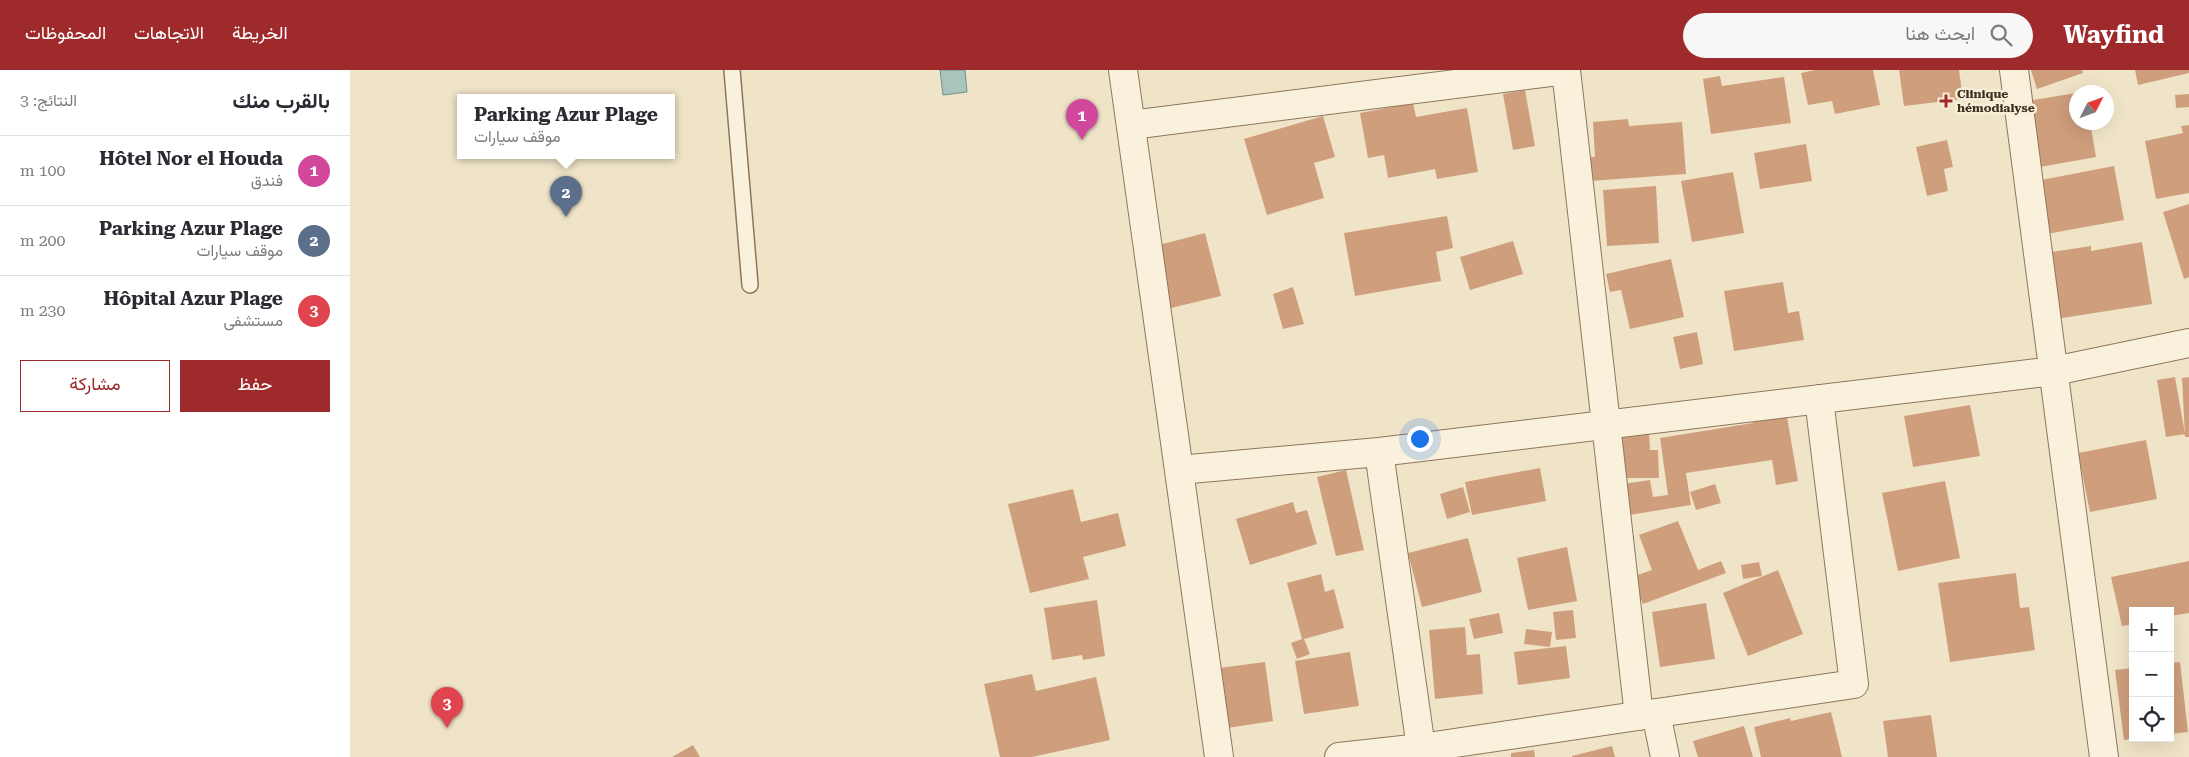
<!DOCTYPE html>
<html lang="ar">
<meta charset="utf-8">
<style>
body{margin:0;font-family:"Roboto Serif",Vazirmatn,serif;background:#f7f7f7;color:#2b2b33;direction:rtl}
.controls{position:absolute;right:15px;bottom:15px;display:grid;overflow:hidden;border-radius:0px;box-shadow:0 5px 20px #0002}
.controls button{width:45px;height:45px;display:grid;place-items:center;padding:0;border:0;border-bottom:1px solid #e1e1e2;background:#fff;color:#2b2b33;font:25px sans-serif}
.compass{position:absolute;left:1719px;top:15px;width:45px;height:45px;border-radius:50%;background:#fff;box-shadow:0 5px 20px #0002;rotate:48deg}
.you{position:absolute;left:1069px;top:368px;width:18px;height:18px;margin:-12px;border:4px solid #fff;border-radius:50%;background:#1a73e8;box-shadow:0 0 0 8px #1a73e833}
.badge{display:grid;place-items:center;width:32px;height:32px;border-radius:50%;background:#9e2a2b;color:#fff;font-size:16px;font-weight:700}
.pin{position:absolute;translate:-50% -41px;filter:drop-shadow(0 1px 2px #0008)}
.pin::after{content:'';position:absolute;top:26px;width:18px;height:15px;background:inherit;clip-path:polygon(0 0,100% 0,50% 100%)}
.popup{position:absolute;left:107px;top:24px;width:218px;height:65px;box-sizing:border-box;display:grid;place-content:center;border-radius:0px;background:#fff;filter:drop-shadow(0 1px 4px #0005);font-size:16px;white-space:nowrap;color:#7c7c81}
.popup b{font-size:19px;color:#2b2b33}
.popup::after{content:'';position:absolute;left:50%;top:100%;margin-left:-10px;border:10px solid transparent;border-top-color:#fff}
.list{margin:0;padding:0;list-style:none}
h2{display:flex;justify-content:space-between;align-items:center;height:65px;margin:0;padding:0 20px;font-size:21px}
h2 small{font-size:16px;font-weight:400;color:#7c7c81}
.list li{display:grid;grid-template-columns:32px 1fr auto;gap:15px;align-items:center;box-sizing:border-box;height:70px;padding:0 20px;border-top:1px solid #e1e1e2}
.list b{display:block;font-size:19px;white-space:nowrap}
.list p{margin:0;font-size:16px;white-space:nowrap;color:#7c7c81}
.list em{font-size:16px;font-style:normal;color:#7c7c81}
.actions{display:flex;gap:10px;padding:15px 20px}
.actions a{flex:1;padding:11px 0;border:1px solid #9e2a2b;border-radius:0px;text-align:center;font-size:18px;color:#9e2a2b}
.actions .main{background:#9e2a2b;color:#fff}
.icon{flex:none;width:28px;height:28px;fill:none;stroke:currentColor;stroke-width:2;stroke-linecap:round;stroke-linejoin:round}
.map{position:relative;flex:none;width:1839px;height:687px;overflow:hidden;direction:ltr}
header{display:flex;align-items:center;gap:30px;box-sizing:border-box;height:70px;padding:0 25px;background:#9e2a2b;color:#fff}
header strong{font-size:24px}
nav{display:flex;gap:28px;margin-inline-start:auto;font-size:18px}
.search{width:350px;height:45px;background:#f7f7f7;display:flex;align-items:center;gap:12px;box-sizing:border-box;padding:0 18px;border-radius:28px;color:#7c7c81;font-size:19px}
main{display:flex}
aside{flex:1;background:#fff}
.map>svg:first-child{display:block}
.water{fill:#a9c4bc;stroke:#6f938a}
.building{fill:#cf9f7d}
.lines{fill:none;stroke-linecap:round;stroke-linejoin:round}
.lane-casing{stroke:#8d765c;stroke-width:18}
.street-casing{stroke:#8d765c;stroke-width:30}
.lane{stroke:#faf1dc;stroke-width:15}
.street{stroke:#faf1dc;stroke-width:28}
.poi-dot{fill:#9e2a2b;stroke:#f7eed8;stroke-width:2}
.labels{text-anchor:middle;stroke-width:5;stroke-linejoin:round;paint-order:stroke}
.poi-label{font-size:12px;font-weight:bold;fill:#3d2e20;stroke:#f7eed8;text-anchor:start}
</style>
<header>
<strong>Wayfind</strong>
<div class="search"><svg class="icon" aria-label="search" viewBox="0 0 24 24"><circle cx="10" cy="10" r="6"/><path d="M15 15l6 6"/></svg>ابحث هنا</div>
<nav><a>الخريطة</a><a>الاتجاهات</a><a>المحفوظات</a></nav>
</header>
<main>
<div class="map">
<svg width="1839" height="687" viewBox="0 0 1839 687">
<rect width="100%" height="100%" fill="#f0e4c8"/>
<path class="water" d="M 590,0 L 615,0 L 617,22 L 593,25 Z"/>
<path class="building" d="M 1465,0 L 1523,0 L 1530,35 L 1485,44 L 1482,31 L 1458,35 L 1451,3 Z
M 1549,0 L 1609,0 L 1613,29 L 1554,36 Z
M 1681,0 L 1732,0 L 1733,3 L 1687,19 Z
M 1785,0 L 1839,0 L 1839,3 L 1788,15 Z
M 1370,6 L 1372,16 L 1434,7 L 1441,53 L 1361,64 L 1353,9 Z
M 1175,20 L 1185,76 L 1163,80 L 1153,24 Z
M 1726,23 L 1726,52 L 1740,52 L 1746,87 L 1690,97 L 1677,31 Z
M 1839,24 L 1839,37 L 1826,38 L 1825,25 Z
M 1063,33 L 1066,47 L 1117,38 L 1128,102 L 1087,109 L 1085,99 L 1038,108 L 1034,85 L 1018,88 L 1010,43 Z
M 973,46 L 985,87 L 964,93 L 974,128 L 917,145 L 894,69 Z
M 1278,49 L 1279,56 L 1332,52 L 1336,104 L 1240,111 L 1238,87 L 1245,87 L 1243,52 Z
M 1839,55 L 1839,123 L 1806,129 L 1795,71 L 1833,63 L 1831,56 Z
M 1597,70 L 1603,97 L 1594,99 L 1598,121 L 1577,126 L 1566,77 Z
M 1456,74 L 1462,111 L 1410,119 L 1404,83 Z
M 1764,96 L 1774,150 L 1691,165 L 1681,112 Z
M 1383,102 L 1394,163 L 1342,172 L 1331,111 Z
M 1306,116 L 1309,173 L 1257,176 L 1253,120 Z
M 1839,134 L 1839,207 L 1834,209 L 1813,142 Z
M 1097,146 L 1103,178 L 1086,182 L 1091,211 L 1005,226 L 994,163 Z
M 855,163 L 871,226 L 821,238 L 805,176 Z
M 1163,171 L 1173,204 L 1120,220 L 1110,187 Z
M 1792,172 L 1802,234 L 1693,251 L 1682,185 L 1741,176 L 1741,181 Z
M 1321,189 L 1334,247 L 1280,259 L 1271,220 L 1260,222 L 1256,204 Z
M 1433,212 L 1438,243 L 1449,241 L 1454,270 L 1384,281 L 1374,221 Z
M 943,217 L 954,254 L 933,259 L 923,224 Z
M 1347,262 L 1353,294 L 1330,299 L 1323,267 Z
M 1825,307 L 1835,364 L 1816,367 L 1807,310 Z
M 1839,307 L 1839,367 L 1835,367 L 1832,308 Z
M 1620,335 L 1630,386 L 1563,397 L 1554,346 Z
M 1436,341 L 1448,411 L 1426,415 L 1422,390 L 1336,403 L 1341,435 L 1279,445 L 1273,414 L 1300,410 L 1303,427 L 1318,425 L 1310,368 L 1403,353 L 1402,346 Z
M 1272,361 L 1299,361 L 1300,380 L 1308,380 L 1309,408 L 1273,408 Z
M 1796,370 L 1807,429 L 1740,442 L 1728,383 Z
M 1190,398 L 1196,431 L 1122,445 L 1115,412 Z
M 996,400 L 1014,480 L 986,486 L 967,407 Z
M 1595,411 L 1610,488 L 1548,501 L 1532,423 Z
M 1365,414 L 1371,433 L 1346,440 L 1340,422 Z
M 1113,417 L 1120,442 L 1097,449 L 1090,424 Z
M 723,419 L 731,452 L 768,443 L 776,476 L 733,487 L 739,509 L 680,523 L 658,434 Z
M 943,432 L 946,443 L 957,440 L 967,474 L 900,495 L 886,449 Z
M 1328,451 L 1348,500 L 1371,491 L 1376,503 L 1293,534 L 1282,507 L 1302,500 L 1289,465 Z
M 1118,468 L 1132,522 L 1072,537 L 1058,483 Z
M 1217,477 L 1227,531 L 1178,540 L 1167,488 Z
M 1839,491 L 1839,543 L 1820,546 L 1820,541 L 1783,541 L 1783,554 L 1772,556 L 1761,507 Z
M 1409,492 L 1412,506 L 1393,509 L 1391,495 Z
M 1428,500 L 1453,564 L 1398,586 L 1373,523 Z
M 1666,503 L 1670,538 L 1679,537 L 1685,580 L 1600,592 L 1588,513 Z
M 971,504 L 975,522 L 984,519 L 994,558 L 954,569 L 960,584 L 947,589 L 941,573 L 952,569 L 937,513 Z
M 747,530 L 755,586 L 733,590 L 732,585 L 702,590 L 694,538 Z
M 1356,533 L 1365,589 L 1310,597 L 1302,542 Z
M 1223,540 L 1226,568 L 1206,570 L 1203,542 Z
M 1149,543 L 1153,563 L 1124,569 L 1119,549 Z
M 1115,557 L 1117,585 L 1130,584 L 1133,624 L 1085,629 L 1079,560 Z
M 1176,559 L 1202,562 L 1200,577 L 1174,574 Z
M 1216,576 L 1220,608 L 1168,615 L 1164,582 Z
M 1000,582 L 1009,636 L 954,644 L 945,591 Z
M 915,592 L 923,651 L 877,658 L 869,598 Z
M 1830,592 L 1838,662 L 1820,664 L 1820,593 Z
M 1783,598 L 1783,669 L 1774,670 L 1765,600 Z
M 682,604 L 686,621 L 746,607 L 760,670 L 682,687 L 650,687 L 634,614 Z
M 1481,642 L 1492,687 L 1411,687 L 1404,657 L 1440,648 L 1441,651 Z
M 1581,645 L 1587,687 L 1538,687 L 1533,651 Z
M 1394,656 L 1403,687 L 1348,687 L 1343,671 Z
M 343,675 L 350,687 L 322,687 Z
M 1262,676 L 1265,687 L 1222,687 L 1222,686 Z
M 1184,680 L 1185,687 L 1161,687 L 1161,683 Z"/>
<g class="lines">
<g class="lane-casing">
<path id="lane" d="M 382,0 L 400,215"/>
</g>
<g class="street-casing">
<path id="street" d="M 773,0 L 869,687
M 1216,0 L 1289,646
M 1664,0 L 1754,687
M 781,55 L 1216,0
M 1029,382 L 1071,678
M 829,400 L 1029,382 L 1704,301 L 1839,273
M 1306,643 L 1315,687
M 989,687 L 1071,678 L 1504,614 L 1469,329"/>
</g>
<use href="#lane" class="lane"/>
<use href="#street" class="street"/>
</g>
<path class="poi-dot" d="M1593.5 23.5h5v5h5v5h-5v5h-5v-5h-5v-5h5z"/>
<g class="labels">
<g class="poi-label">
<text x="1607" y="28">Clinique<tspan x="1607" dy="14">hémodialyse</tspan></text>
</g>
</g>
</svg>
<div class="controls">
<button>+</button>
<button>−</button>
<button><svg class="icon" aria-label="locate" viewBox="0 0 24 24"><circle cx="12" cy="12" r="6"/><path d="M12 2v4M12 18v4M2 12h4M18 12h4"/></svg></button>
</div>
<svg class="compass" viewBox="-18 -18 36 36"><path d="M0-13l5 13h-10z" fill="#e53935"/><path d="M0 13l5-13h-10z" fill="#7c7c81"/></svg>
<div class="you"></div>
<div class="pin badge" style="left:732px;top:70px;background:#d1479c">1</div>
<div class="pin badge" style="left:216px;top:147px;background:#5c6f8a">2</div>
<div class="popup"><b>Parking Azur Plage</b>موقف سيارات</div>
<div class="pin badge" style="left:97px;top:658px;background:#e0444e">3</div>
</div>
<aside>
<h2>بالقرب منك<small>النتائج: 3</small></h2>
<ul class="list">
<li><span class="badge" style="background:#d1479c">1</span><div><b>Hôtel Nor el Houda</b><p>فندق</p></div><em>100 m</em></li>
<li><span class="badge" style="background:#5c6f8a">2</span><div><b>Parking Azur Plage</b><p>موقف سيارات</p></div><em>200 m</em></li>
<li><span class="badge" style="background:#e0444e">3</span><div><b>Hôpital Azur Plage</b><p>مستشفى</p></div><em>230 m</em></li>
</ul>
<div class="actions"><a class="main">حفظ</a><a>مشاركة</a></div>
</aside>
</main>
